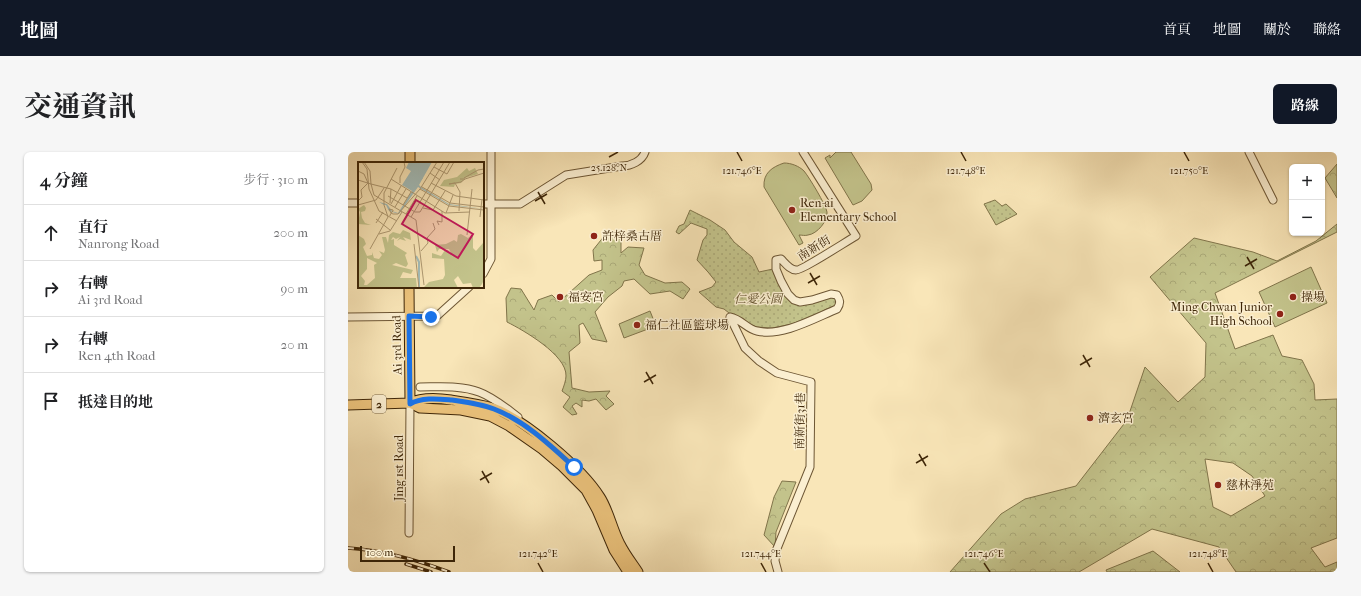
<!DOCTYPE html>
<html lang="zh-TW">
<meta charset="utf-8">
<style>
body{margin:0;font-family:"IM FELL French Canon","Noto Serif TC",serif;background:#f6f6f6;color:#202124}
.controls{position:absolute;right:12px;top:12px;display:grid;overflow:hidden;border-radius:6px;box-shadow:0 1px 3px #0004}
.controls button{width:36px;height:36px;display:grid;place-items:center;padding:0;border:0;border-bottom:1px solid #e0e0e0;background:#fff;color:#202124;font:20px sans-serif}
.scale{position:absolute;left:12px;bottom:10px;width:95px;box-sizing:border-box;padding-left:4px;border:2px solid #3e2608;border-top:0;font-size:11px;line-height:14px;white-space:nowrap;color:#3e2608;-webkit-text-stroke:3px #fbefd1;paint-order:stroke}
.stop{position:absolute;width:12px;height:12px;margin:-9px;border:3px solid #1a73e8;border-radius:50%;background:#fff}
.stop.end{background:#1a73e8;border-color:#fff;box-shadow:0 1px 4px #0008}
.list{margin:0;padding:0;list-style:none}
h2{display:flex;justify-content:space-between;align-items:center;height:52px;margin:0;padding:0 16px;font-size:17px}
h2 small{font-size:13px;font-weight:400;color:#757577}
.list li{display:grid;grid-template-columns:26px 1fr auto;gap:12px;align-items:center;box-sizing:border-box;height:56px;padding:0 16px;border-top:1px solid #e0e0e0}
.list b{display:block;font-size:15px;white-space:nowrap}
.list p{margin:0;font-size:13px;white-space:nowrap;color:#757577}
.list em{font-size:13px;font-style:normal;color:#757577}
.icon{flex:none;width:22px;height:22px;fill:none;stroke:currentColor;stroke-width:2;stroke-linecap:round;stroke-linejoin:round}
.map{position:relative;flex:none;width:989px;height:420px;overflow:hidden;border-radius:6px}
header{display:flex;align-items:center;gap:24px;box-sizing:border-box;height:56px;padding:0 20px;background:#111827;color:#fff}
header strong{font-size:19px}
nav{display:flex;gap:22px;margin-inline-start:auto;font-size:14px}
.intro{display:flex;align-items:center;justify-content:space-between;box-sizing:border-box;height:96px;padding:0 24px}
h1{margin:0;font-size:28px}
.button{padding:10px 18px;border-radius:6px;background:#111827;color:#fff;font-size:14px;font-weight:700}
main{display:flex;gap:24px;padding:0 24px}
aside{flex:1;background:#fff;border-radius:6px;box-shadow:0 1px 3px #0004}
.map>svg:first-child{display:block}
.forest{fill:url(#forest-crowns);stroke:#80744a;fill-rule:evenodd}
.park{fill:url(#park-dots);stroke:#80744a}
.pitch{fill:#c3c38b;stroke:#80744a}
.lines{fill:none;stroke-linecap:round;stroke-linejoin:round}
.minor-casing{stroke:#6d5634;stroke-width:9}
.major-casing{stroke:#3e2608;stroke-width:11}
.minor{stroke:#fbefd1;stroke-width:7}
.major{stroke:#ecc37c;stroke-width:9}
.rail-casing{stroke:#3e2608;stroke-width:3.5}
.rail{stroke:#fbefd1;stroke-width:2;stroke-dasharray:6;stroke-linecap:butt}
.route{stroke:#1a73e8;stroke-width:5}
.ticks{fill:none;stroke:#3e2608;stroke-width:1.5}
.poi-dot{fill:#8f2418;stroke:#fbefd1;stroke-width:1.5}
.labels{text-anchor:middle;stroke-width:3;stroke-linejoin:round;paint-order:stroke}
.shield{fill:#fbefd1;stroke:#776244;stroke-width:1}
.shield-label{font-size:11px;font-weight:bold;fill:#3e2608}
.poi-label{font-size:12px;fill:#3e2608;stroke:#fbefd1;text-anchor:start}
.street-label{font-size:12px;fill:#3e2608;stroke:#fbefd1}
.park-label{font-size:12px;font-style:italic;fill:#5f4d29;stroke:#fbefd1}
.inset-river{fill:none;stroke:#a3bdba;stroke-width:2}
.inset-road{fill:none;stroke:#ae9972;stroke-width:1}
.view{fill:#c2185b;fill-opacity:0.15;stroke:#c2185b;stroke-width:2}
.inset-edge{fill:none;stroke:#3e2608;stroke-width:2}
.ticks-label{font-size:10px;text-anchor:middle;fill:#3e2608;stroke:#fbefd1;stroke-width:3;stroke-linejoin:round;paint-order:stroke}
</style>
<header>
<strong>地圖</strong>
<nav><a>首頁</a><a>地圖</a><a>關於</a><a>聯絡</a></nav>
</header>
<div class="intro"><h1>交通資訊</h1><a class="button">路線</a></div>
<main>
<aside>
<h2>4 分鐘<small>步行 · 310 m</small></h2>
<ul class="list">
<li><svg class="icon" aria-label="ahead" viewBox="0 0 24 24"><path d="M12 20V5M6 11l6-6 6 6"/></svg><div><b>直行</b><p>Nanrong Road</p></div><em>200 m</em></li>
<li><svg class="icon" aria-label="right" viewBox="0 0 24 24"><path d="M7 20v-9h11M14 6l5 5-5 5"/></svg><div><b>右轉</b><p>Ai 3rd Road</p></div><em>90 m</em></li>
<li><svg class="icon" aria-label="right" viewBox="0 0 24 24"><path d="M7 20v-9h11M14 6l5 5-5 5"/></svg><div><b>右轉</b><p>Ren 4th Road</p></div><em>20 m</em></li>
<li><svg class="icon" aria-label="arrive" viewBox="0 0 24 24"><path d="M6 21V4h12l-3 4 3 4H6"/></svg><div><b>抵達目的地</b></div></li>
</ul>
</aside>
<div class="map">
<svg width="989" height="420" viewBox="0 0 989 420">
<defs>
<pattern id="forest-crowns" width="20" height="18" patternUnits="userSpaceOnUse"><rect width="20" height="18" fill="#c3c38b"/><path d="M2 6a3 3 0 1 1 6 0M12 15a3 3 0 1 1 6 0" fill="none" stroke="#a9a776"/></pattern>
<pattern id="park-dots" width="8" height="8" patternUnits="userSpaceOnUse"><rect width="8" height="8" fill="#c3c38b"/><path d="M2 2h.1M6 6h.1" fill="none" stroke="#a9a776" stroke-width="1.8" stroke-linecap="round"/></pattern>
</defs>
<rect width="100%" height="100%" fill="#f9e6b8"/>
<filter id="stains"><feTurbulence type="fractalNoise" baseFrequency=".005" numOctaves="4"/><feColorMatrix values="0 0 0 0 .2 0 0 0 0 .09 0 0 0 0 .02 0 0 0 .5 -.17"/></filter>
<radialGradient id="worn" r=".72"><stop offset=".6" stop-color="#630" stop-opacity="0"/><stop offset="1" stop-color="#630" stop-opacity=".3"/></radialGradient>
<path class="forest" d="M 989,12 L 989,46 L 977,26 Z
M 989,72 L 989,80 L 867,141 L 887,197 L 925,183 L 934,204 L 954,208 L 966,232 L 967,248 L 989,247 L 989,386 L 963,396 L 977,415 L 989,410 L 989,420 L 888,420 L 871,395 L 804,377 L 731,420 L 602,420 L 653,362 L 677,347 L 728,334 L 779,268 L 797,215 L 830,250 L 857,225 L 858,191 L 802,125 L 846,86 L 905,100 L 929,109 L 968,89 ZM 857,307 L 885,311 L 904,324 L 917,344 L 883,364 L 865,355 Z
M 261,78 L 273,89 L 273,101 L 280,95 L 296,96 L 291,113 L 297,123 L 317,131 L 334,130 L 342,137 L 335,147 L 322,139 L 302,142 L 286,127 L 276,129 L 274,134 L 260,145 L 247,160 L 259,190 L 244,187 L 235,171 L 231,173 L 232,191 L 221,200 L 224,236 L 241,240 L 262,239 L 258,244 L 266,252 L 258,258 L 248,247 L 241,249 L 234,248 L 234,255 L 228,251 L 224,254 L 229,262 L 224,263 L 215,255 L 222,245 L 214,239 C 216,234 218,228 218,224 C 219,203 175,178 159,170 L 158,146 L 163,136 L 173,137 L 186,158 L 190,148 L 204,143 L 211,150 L 241,123 L 254,118 L 254,108 L 246,109 L 245,98 Z
M 434,329 L 448,330 L 428,380 L 427,395 L 416,383 L 426,345 Z
M 805,399 L 832,420 L 759,420 L 758,418 Z"/>
<path class="park" d="M 647,48 L 654,54 L 658,52 L 669,62 L 648,73 L 636,52 Z
M 342,58 L 362,68 L 377,78 L 386,90 L 404,105 L 411,120 L 425,117 L 444,150 L 487,144 L 490,149 L 488,153 L 444,172 L 424,176 L 408,175 L 399,171 L 392,165 L 381,161 L 376,157 L 368,155 L 351,140 L 364,135 L 368,130 L 360,120 L 349,108 L 355,88 L 359,83 L 359,77 L 343,71 L 331,82 L 328,80 L 331,74 L 336,72 Z"/>
<path class="pitch" d="M 488,0 L 503,0 L 523,32 L 524,38 L 514,49 L 505,53 L 477,6 L 482,3 L 482,6 Z
M 436,11 C 443,11 451,14 456,19 C 461,25 478,53 479,60 C 480,69 469,82 460,83 C 457,84 454,83 451,83 L 455,91 L 451,93 L 416,35 C 415,21 424,15 436,11 Z
M 963,115 L 979,151 L 927,175 L 911,140 Z
M 302,159 L 308,174 L 276,186 L 271,172 Z"/>
<g class="lines">
<g class="minor-casing">
<path id="minor" d="M 901,0 L 925,48
M 0,51 L 11,51
M 135,52 L 172,52 L 218,23 L 274,14 C 283,14 294,9 297,0
M 135,122 L 143,107 L 143,0
M 0,165 L 89,164 L 121,135
M 72,235 C 91,235 113,233 131,240 C 145,245 158,256 170,265
M 61,381 L 62,251
M 430,420 L 427,409 L 428,399 L 462,315 L 463,230 L 429,221 L 411,209 L 397,196 L 382,165 C 393,167 399,177 409,179 C 434,185 467,166 489,157 C 493,151 492,148 489,143 L 483,142 L 464,148 L 452,150 L 446,148 L 440,142 L 433,129 L 428,117 L 428,108 L 433,107 C 437,111 442,118 448,118 C 453,119 499,89 508,84 L 455,0"/>
</g>
<g class="major-casing">
<path id="major" d="M 62,11 L 62,0
M 61,135 L 62,251
M 62,251 C 74,245 90,246 103,248 C 117,250 132,252 145,256 C 177,268 234,316 252,345 C 261,359 264,377 272,392 C 277,402 284,411 290,420
M 0,253 L 62,251 L 72,256 L 113,258 L 142,264 L 161,274 L 194,297 L 214,314 L 238,338 L 249,358 L 266,398 L 280,420"/>
</g>
<use href="#minor" class="minor"/>
<use href="#major" class="major"/>
<g class="rail-casing">
<path id="rail" d="M 0,396 C 34,398 69,408 101,420
M 58,412 L 83,420"/>
</g>
<use href="#rail" class="rail"/>
</g>
<g class="lines">
<path class="route" d="M 83,165 L 61,164 L 62,252 C 74,245 91,247 104,248 C 118,250 133,252 146,257 C 177,269 202,293 226,315"/>
</g>
<path class="ticks" d="M 389,0 L 394,9M 613,0 L 618,9M 836,0 L 841,9M 261,5 L 270,0M 190,40 L 197,52M 187,49 L 199,42M 899,105 L 906,117M 897,114 L 909,107M 462,121 L 469,133M 460,131 L 472,124M 735,203 L 742,215M 732,213 L 744,206M 298,220 L 305,232M 296,230 L 308,223M 571,302 L 578,314M 568,311 L 580,304M 134,319 L 141,331M 132,328 L 144,321M 190,411 L 195,420M 413,411 L 418,420M 636,411 L 642,420M 860,411 L 865,420"/>
<g class="poi-dot">
<circle cx="444" cy="58" r="4"/>
<circle cx="246" cy="84" r="4"/>
<circle cx="212" cy="145" r="4"/>
<circle cx="945" cy="145" r="4"/>
<circle cx="932" cy="162" r="4"/>
<circle cx="289" cy="173" r="4"/>
<circle cx="742" cy="266" r="4"/>
<circle cx="870" cy="333" r="4"/>
</g>
<g class="labels">
<rect class="shield" x="24" y="243" width="14" height="18" rx="3"/>
<g class="shield-label">
<text x="31" y="256">2</text>
</g>
<g class="poi-label">
<text x="452" y="55">Ren-ai<tspan x="452" dy="14">Elementary School</tspan></text>
<text x="254" y="88">許梓桑古厝</text>
<text x="220" y="149">福安宮</text>
<text x="953" y="149">操場</text>
<text x="924" y="159" text-anchor="end">Ming Chwan Junior<tspan x="924" dy="14">High School</tspan></text>
<text x="297" y="177">福仁社區籃球場</text>
<text x="750" y="270">濟玄宮</text>
<text x="878" y="337">慈林淨苑</text>
</g>
<g class="street-label">
<text transform="translate(466 96) rotate(-32)" y="4">南新街</text>
<text transform="translate(49 193) rotate(-91)" y="4">Ai 3rd Road</text>
<text transform="translate(452 269) rotate(-89)" y="4">南新街31巷</text>
<text transform="translate(51 316) rotate(-90)" y="4">Jing 1st Road</text>
</g>
<g class="park-label">
<text x="410" y="151">仁愛公園</text>
</g>
</g>
<g transform="translate(10 10)">
<rect width="126" height="126" fill="#f9e6b8"/>
<path d="M 6,43 L 8,46 L 7,49 L 3,50 L 4,56 L 7,61 L 13,63 L 0,62 L 2,50 L 0,47 ZM 45,68 L 52,71 L 53,78 L 45,75 L 48,79 L 42,77 L 39,79 L 42,75 L 38,77 L 35,75 L 33,78 L 36,77 L 36,83 L 49,91 L 47,93 L 50,102 L 48,105 L 38,101 L 34,103 L 55,108 L 53,112 L 45,110 L 42,116 L 58,116 L 59,126 L 0,126 L 0,73 L 6,77 L 8,82 L 5,85 L 9,94 L 14,93 L 14,90 L 16,96 L 21,97 L 24,93 L 21,89 L 26,91 L 27,88 L 24,75 L 28,75 L 30,81 L 31,73 L 35,70 L 42,72 ZM 9,96 L 19,101 L 16,103 L 17,116 L 9,123 L 6,123 L 7,119 L 3,114 L 9,107 ZM 103,72 L 110,76 L 115,72 L 115,86 L 118,89 L 125,81 L 126,72 L 126,118 L 124,122 L 121,126 L 115,126 L 113,121 L 105,122 L 100,114 L 96,118 L 100,126 L 65,126 L 71,120 L 85,117 L 87,113 L 86,97 L 74,96 L 74,91 L 83,94 L 87,88 L 90,88 L 95,95 L 91,87 L 81,87 L 79,90 L 77,83 L 88,82 L 96,78 L 99,80 L 100,73 Z" fill="#c3c38b" fill-rule="evenodd"/>
<path d="M 109,6 L 111,9 L 117,6 L 120,12 L 107,16 L 103,21 L 97,22 L 96,25 L 82,24 L 86,18 L 99,15 Z" fill="#c3c38b"/>
<path d="M 51,0 L 74,0 L 61,23 L 63,25 L 91,42 L 126,47 L 91,43 L 60,25 L 41,52 L 31,49 L 28,43 L 26,43 L 21,40 L 29,42 L 34,49 L 40,51 L 54,29 L 44,23 L 53,9 L 48,6 Z" fill="#a3bdba"/>
<path class="inset-river" d="M 64,17 L 61,10 L 65,0M 58,94 L 61,100 L 61,125"/>
<path class="inset-road" d="M 4,0 L 9,7 L 11,27 L 21,49 L 39,59M 6,0 L 12,9 L 13,22 L 33,27 L 32,41M 79,0 L 62,27 L 91,44 L 126,48M 76,5 L 89,12 L 96,0M 0,9 L 6,12 L 10,21M 72,11 L 82,18M 106,16 L 120,8 L 126,7M 33,17 L 87,51 L 112,50M 107,17 L 126,11M 0,18 L 13,22 L 16,33 L 58,58 L 66,123M 42,21 L 42,15 L 47,5 L 46,0M 73,21 L 98,34 L 126,38M 64,25 L 92,41 L 126,45M 33,27 L 49,36M 30,34 L 57,50 L 62,50 L 92,0M 18,38 L 26,26M 0,39 L 4,35 L 3,28 L 10,21M 33,42 L 43,24M 0,43 L 18,38M 45,43 L 53,30M 37,45 L 48,27M 65,46 L 75,48 L 87,29M 101,49 L 102,30 L 97,21 L 91,22 L 103,20 L 107,17 L 102,17M 88,51 L 95,33M 48,52 L 59,34M 32,54 L 32,53 L 34,50 L 35,49 L 35,48 L 31,47 L 33,51 L 35,52 L 40,52 L 62,27M 53,55 L 86,0M 122,55 L 124,37M 18,57 L 32,68M 18,61 L 25,50M 81,63 L 79,59 L 84,60 L 84,49M 21,72 L 32,69 L 44,50M 109,73 L 114,27M 56,82 L 61,126M 12,87 L 30,55 L 26,43 L 26,31 L 39,6M 63,89 L 70,81 L 69,76 L 77,67 L 75,61"/>
<path class="view" d="M 58,38 L 115,72 L 100,96 L 44,62 Z"/>
<rect width="126" height="126" class="inset-edge"/>
</g>
<g class="ticks-label">
<text x="261" y="19">25.128°N</text>
<text x="394" y="22">121.746°E</text>
<text x="618" y="22">121.748°E</text>
<text x="841" y="22">121.750°E</text>
<text x="190" y="405">121.742°E</text>
<text x="413" y="405">121.744°E</text>
<text x="636" y="405">121.746°E</text>
<text x="860" y="405">121.748°E</text>
</g>
<rect width="100%" height="100%" filter="url(#stains)"/>
<rect width="100%" height="100%" fill="url(#worn)"/>
</svg>
<div class="controls">
<button>+</button>
<button>−</button>
</div>
<div class="scale">100 m</div>
<div class="stop" style="left:226px;top:315px"></div>
<div class="stop end" style="left:83px;top:165px"></div>
</div>
</main>
